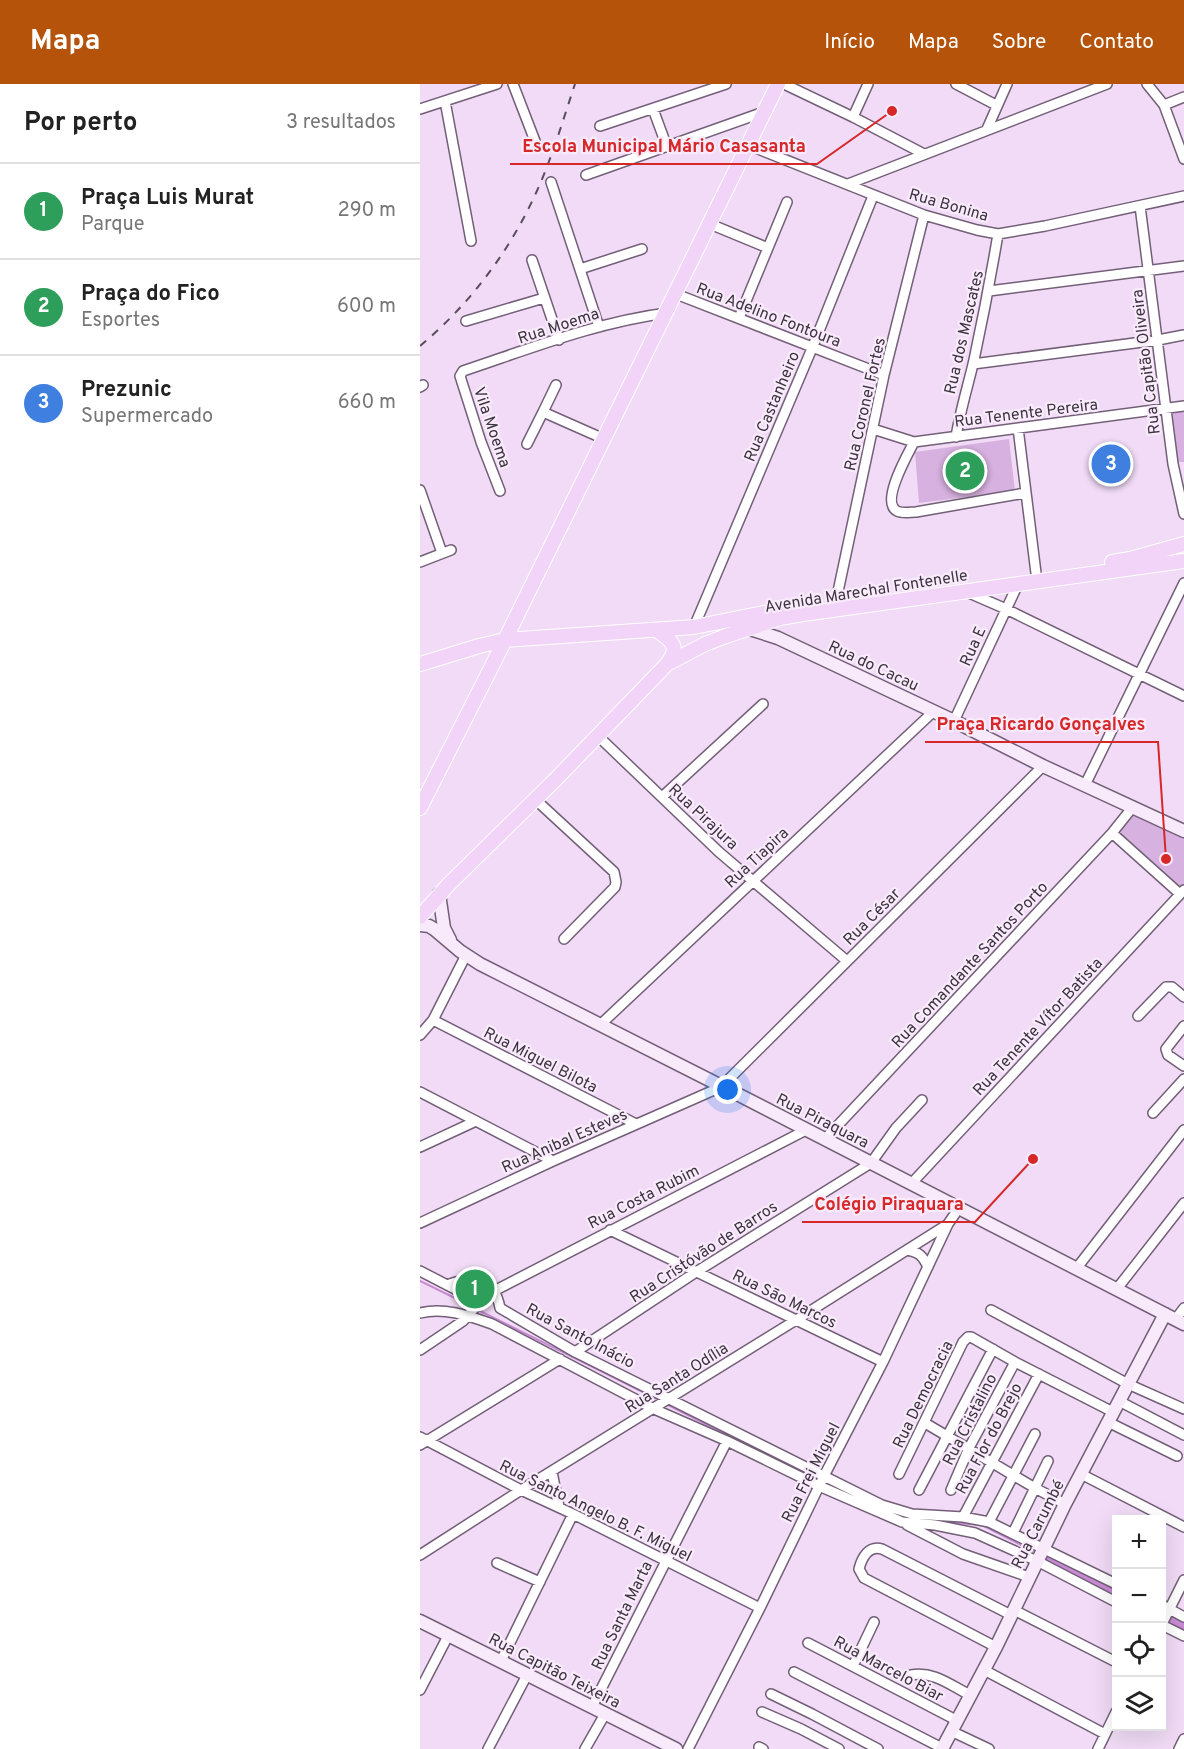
<!DOCTYPE html>
<html lang="pt">
<meta charset="utf-8">
<style>
body{margin:0;font-family:Overpass,sans-serif;background:#f2f2f2;color:#222}
.controls{position:absolute;right:18px;bottom:18px;display:grid;overflow:hidden;border-radius:0px;box-shadow:0 6px 24px #0002}
.controls button{width:54px;height:54px;display:grid;place-items:center;padding:0;border:0;border-bottom:2px solid #e0e0e0;background:#fff;color:#222;font:30px sans-serif}
.you{position:absolute;left:308px;top:1006px;width:21px;height:21px;margin:-15px;border:4px solid #fff;border-radius:50%;background:#1a73e8;box-shadow:0 0 0 9px #1a73e833}
.badge{display:grid;place-items:center;width:39px;height:39px;border-radius:50%;background:#b45309;color:#fff;font-size:20px;font-weight:700}
.pin{position:absolute;translate:-50% -50%;border:3px solid #fff;box-shadow:0 2px 6px #0006}
.list{margin:0;padding:0;list-style:none}
h2{display:flex;justify-content:space-between;align-items:center;height:78px;margin:0;padding:0 24px;font-size:26px}
h2 small{font-size:20px;font-weight:400;color:#767676}
.list li{display:grid;grid-template-columns:39px 1fr auto;gap:18px;align-items:center;box-sizing:border-box;height:96px;padding:0 24px;border-top:2px solid #e0e0e0}
.list b{display:block;font-size:22px;white-space:nowrap}
.list p{margin:0;font-size:20px;white-space:nowrap;color:#767676}
.list em{font-size:20px;font-style:normal;color:#767676}
.icon{flex:none;width:33px;height:33px;fill:none;stroke:currentColor;stroke-width:2;stroke-linecap:round;stroke-linejoin:round}
.map{position:relative;flex:none;width:764px;height:1665px;overflow:hidden}
header{display:flex;align-items:center;gap:36px;box-sizing:border-box;height:84px;padding:0 30px;background:#b45309;color:#fff}
header strong{font-size:28px}
nav{display:flex;gap:33px;margin-inline-start:auto;font-size:21px}
main{display:flex}
aside{flex:1;background:#fff}
.map>svg:first-child{display:block}
.green{fill:#d7b1e0}
.lines{fill:none;stroke-linecap:round;stroke-linejoin:round}
.stream{stroke:#c88ad5;stroke-width:2}
.river{stroke:#c88ad5;stroke-width:14}
.street-casing{stroke:#735f77;stroke-width:12}
.secondary-casing{stroke:#735f77;stroke-width:15}
.primary-casing{stroke:#fff;stroke-width:16}
.street{stroke:#fff;stroke-width:9}
.secondary{stroke:#f8e9fb;stroke-width:12}
.primary{stroke:#f1d4f7;stroke-width:14}
.rail{stroke:#584e5b;stroke-width:2;stroke-dasharray:8 8;stroke-linecap:butt}
.labels{text-anchor:middle;stroke-width:4.5;stroke-linejoin:round;paint-order:stroke}
.street-label{font-size:16px;fill:#3c343e;stroke:#f9ebfc}
.leader{fill:none;stroke:#d62828;stroke-width:2}
.callout-dot{fill:#d62828;stroke:#f9ebfc;stroke-width:2}
.callout-label{font-size:18px;text-anchor:middle;font-weight:bold;fill:#d62828;stroke:#f9ebfc;stroke-width:4.5;stroke-linejoin:round;paint-order:stroke}
</style>
<header>
<strong>Mapa</strong>
<nav><a>Início</a><a>Mapa</a><a>Sobre</a><a>Contato</a></nav>
</header>
<main>
<aside>
<h2>Por perto<small>3 resultados</small></h2>
<ul class="list">
<li><span class="badge" style="background:#2e9e5b">1</span><div><b>Praça Luis Murat</b><p>Parque</p></div><em>290 m</em></li>
<li><span class="badge" style="background:#2e9e5b">2</span><div><b>Praça do Fico</b><p>Esportes</p></div><em>600 m</em></li>
<li><span class="badge" style="background:#3f7fe0">3</span><div><b>Prezunic</b><p>Supermercado</p></div><em>660 m</em></li>
</ul>
</aside>
<div class="map">
<svg width="764" height="1665" viewBox="0 0 764 1665">
<rect width="100%" height="100%" fill="#f1dbf6"/>
<path class="green" d="M 764,327 L 764,378 L 757,378 L 748,330 Z
M 589,355 L 595,407 L 499,419 L 495,368 Z
M 716,728 L 764,751 L 764,800 L 759,805 L 698,749 Z"/>
<g class="lines">
<path class="stream" d="M 0,1197 L 47,1220
M 60,1227 L 241,1317
M 246,1320 L 396,1396
M 523,1438 L 562,1441 L 613,1467"/>
<path class="river" d="M 625,1472 L 696,1508
M 742,1531 L 764,1543"/>
<g class="street-casing">
<path id="street" d="M 93,0 L 115,57
M 364,0 L 433,33 L 504,70
M 536,0 L 576,21
M 727,0 L 744,21 L 764,75
M 25,17 L 51,157
M 744,21 L 764,13
M 0,25 L 77,0
M 233,25 L 247,63
M 433,33 L 448,0
M 180,42 L 306,0
M 567,45 L 587,0
M 328,61 L 504,131 L 557,146 L 578,150 L 625,142 L 764,112
M 166,91 L 344,28
M 131,98 L 179,243
M 428,100 L 687,0
M 720,122 L 753,380 L 764,430
M 290,140 L 348,164
M 112,176 L 139,256
M 160,185 L 222,165
M 569,207 L 764,182
M 256,210 L 464,291
M 319,234 L 367,118
M 46,237 L 124,214
M 553,280 L 738,256 L 764,251
M 136,301 L 123,328 L 184,355
M 0,303 L 3,301
M 598,344 L 616,489
M 453,345 L 494,358 L 764,322
M 536,353 C 540,327 548,302 554,276 C 563,234 571,192 578,150
M 494,358 C 488,370 460,418 477,427 C 483,430 490,428 496,428 L 605,409
M 107,360 L 123,328
M 0,406 L 22,469
M 80,407 L 61,358 L 40,292 L 43,287 C 109,265 177,238 247,229
M 0,478 L 31,466
M 547,508 L 586,525 L 764,612
M 416,517 L 464,291 L 504,131
M 274,543 L 393,262 L 453,112
M 534,637 L 598,500
M 178,652 L 299,768 L 427,877
M 665,701 L 764,499
M 242,713 L 343,620
M 116,716 L 194,788 L 196,798 L 195,803 L 144,855
M 692,749 L 760,810
M 718,932 L 746,903 L 752,903 L 764,913
M 13,936 L 216,1040
M 180,941 L 514,627
M 764,942 L 746,965 L 748,971 L 764,982
M 0,951 L 13,936 L 46,871
M 0,1008 L 133,1077
M 733,1029 L 764,995
M 405,1055 L 692,749 L 712,724
M 0,1063 L 56,1037
M 491,1100 L 764,806
M 0,1139 L 133,1077 L 301,1003 L 623,682
M 190,1146 L 463,1278
M 487,1166 C 499,1168 503,1172 508,1183
M 656,1185 L 764,1046
M 0,1187 L 60,1218
M 27,1201 C 53,1191 74,1192 80,1224
M 696,1206 L 764,1119
M 80,1224 L 155,1268 L 462,1421 L 492,1430 L 543,1433 L 569,1438 L 696,1500
M 571,1226 L 708,1300 L 764,1325
M 0,1229 C 25,1223 49,1232 72,1240 L 234,1325 L 307,1357 L 399,1402 L 482,1438 L 515,1441 L 555,1449 L 617,1477 L 696,1518
M 755,1236 L 764,1224
M 0,1266 L 43,1237 L 60,1218 L 74,1207 L 386,1046
M 155,1268 L 276,1188 L 451,1079 L 476,1044 L 502,1016
M 699,1317 L 764,1351
M 688,1338 L 757,1372
M 505,1339 L 615,1404 L 645,1420
M 0,1353 L 101,1406 L 153,1430 L 340,1524
M 0,1361 L 140,1275
M 132,1388 L 139,1423
M 479,1390 L 543,1258 L 548,1253 L 551,1253 L 595,1278 L 693,1328
M 661,1390 L 764,1443
M 499,1406 L 573,1265
M 531,1406 L 549,1364 L 595,1278
M 543,1433 L 619,1290
M 569,1438 L 615,1350
M 487,1441 L 543,1470 L 609,1493
M 593,1449 L 628,1377
M 0,1471 L 101,1406 L 376,1236 L 528,1140
M 77,1479 L 120,1498
M 742,1521 L 764,1533
M 594,1526 L 696,1578
M 742,1540 L 764,1496
M 742,1541 L 764,1552
M 388,1559 L 536,1636
M 576,1563 L 444,1494 L 439,1485 C 442,1473 449,1461 462,1465 L 591,1531
M 81,1577 L 153,1430
M 433,1582 L 454,1538
M 564,1586 L 685,1650
M 374,1588 L 522,1664
M 491,1591 C 514,1587 530,1601 550,1611
M 0,1606 L 28,1552
M 351,1610 L 392,1630 L 458,1665
M 172,1623 L 307,1357
M 342,1628 L 381,1645 L 419,1665
M 531,1647 L 569,1665
M 339,1663 L 343,1665
M 68,1665 L 107,1591
M 165,1665 L 185,1630
M 268,1665 L 340,1524 L 404,1392 L 463,1278 L 528,1140 L 539,1124
M 678,1665 L 696,1628
M 759,1665 L 764,1655"/>
</g>
<g class="secondary-casing">
<path id="secondary" d="M 327,544 L 358,554 L 534,637 L 623,682 L 764,747
M 19,810 L 24,844 L 30,856
M 0,841 L 9,842 L 14,845 L 40,867 L 60,880 L 323,1013 L 764,1240
M 0,1537 L 256,1665
M 522,1665 L 576,1563 L 645,1420 L 745,1230"/>
</g>
<g class="primary-casing">
<path id="primary" d="M 692,478 L 710,475 L 764,460
M 238,547 C 253,558 260,563 247,580
M 0,580 L 59,562 L 85,556 L 274,543 L 364,525
M 0,724 L 79,568 L 358,0
M 0,833 L 28,801 L 135,696 L 247,580 L 285,560 L 306,552 L 360,534 L 383,530 L 764,477"/>
</g>
<use href="#street" class="street"/>
<use href="#secondary" class="secondary"/>
<use href="#primary" class="primary"/>
<path class="rail" d="M 0,262 C 50,220 89,168 116,109 C 132,74 143,36 155,0"/>
</g>
<g class="labels">
<g class="street-label">
<text transform="translate(529 120) rotate(16)" y="6">Rua Bonina</text>
<text transform="translate(349 230) rotate(21)" y="6">Rua Adelino Fontoura</text>
<text transform="translate(138 241) rotate(-18)" y="6">Rua Moema</text>
<text transform="translate(543 248) rotate(-77)" y="6">Rua dos Mascates</text>
<text transform="translate(725 278) rotate(-97)" y="6">Rua Capitão Oliveira</text>
<text transform="translate(444 320) rotate(-77)" y="6">Rua Coronel Fortes</text>
<text transform="translate(351 322) rotate(-67)" y="6">Rua Castanheiro</text>
<text transform="translate(606 328) rotate(-7)" y="6">Rua Tenente Pereira</text>
<text transform="translate(73 343) rotate(71)" y="6">Vila Moema</text>
<text transform="translate(446 506) rotate(-9)" y="6">Avenida Marechal Fontenelle</text>
<text transform="translate(552 562) rotate(-66)" y="6">Rua E</text>
<text transform="translate(454 581) rotate(25)" y="6">Rua do Cacau</text>
<text transform="translate(284 732) rotate(43)" y="6">Rua Pirajura</text>
<text transform="translate(336 773) rotate(-43)" y="6">Rua Tiapira</text>
<text transform="translate(451 832) rotate(-45)" y="6">Rua César</text>
<text transform="translate(549 880) rotate(-47)" y="6">Rua Comandante Santos Porto</text>
<text transform="translate(617 942) rotate(-47)" y="6">Rua Tenente Vítor Batista</text>
<text transform="translate(121 975) rotate(27)" y="6">Rua Miguel Bilota</text>
<text transform="translate(403 1036) rotate(27)" y="6">Rua Piraquara</text>
<text transform="translate(144 1056) rotate(-24)" y="6">Rua Anibal Esteves</text>
<text transform="translate(223 1112) rotate(-27)" y="6">Rua Costa Rubim</text>
<text transform="translate(283 1167) rotate(-33)" y="6">Rua Cristóvão de Barros</text>
<text transform="translate(365 1214) rotate(26)" y="6">Rua Sāo Marcos</text>
<text transform="translate(161 1251) rotate(28)" y="6">Rua Santo Inácio</text>
<text transform="translate(256 1293) rotate(-32)" y="6">Rua Santa Odília</text>
<text transform="translate(502 1310) rotate(-64)" y="6">Rua Democracia</text>
<text transform="translate(549 1335) rotate(-63)" y="6">Rua Cristalino</text>
<text transform="translate(568 1354) rotate(-62)" y="6">Rua Flor do Brejo</text>
<text transform="translate(390 1388) rotate(-63)" y="6">Rua Frei Miguel</text>
<text transform="translate(176 1426) rotate(26)" y="6">Rua Santo Angelo B. F. Miguel</text>
<text transform="translate(617 1440) rotate(-63)" y="6">Rua Carumbé</text>
<text transform="translate(201 1531) rotate(-64)" y="6">Rua Santa Marta</text>
<text transform="translate(469 1584) rotate(28)" y="6">Rua Marcelo Biar</text>
<text transform="translate(135 1586) rotate(27)" y="6">Rua Capitão Teixeira</text>
</g>
</g>
<path class="leader" d="M472 27L397 80H90M746 775L738 658H505M613 1075L555 1138H382"/>
<g class="callout-dot">
<circle cx="472" cy="27" r="6"/>
<circle cx="746" cy="775" r="6"/>
<circle cx="613" cy="1075" r="6"/>
</g>
<g class="callout-label">
<text x="244" y="68">Escola Municipal Mário Casasanta</text>
<text x="621" y="646">Praça Ricardo Gonçalves</text>
<text x="469" y="1126">Colégio Piraquara</text>
</g>
</svg>
<div class="controls">
<button>+</button>
<button>−</button>
<button><svg class="icon" aria-label="locate" viewBox="0 0 24 24"><circle cx="12" cy="12" r="6"/><path d="M12 2v4M12 18v4M2 12h4M18 12h4"/></svg></button>
<button><svg class="icon" aria-label="layers" viewBox="0 0 24 24"><path d="M12 4l9 5-9 5-9-5zM3 14l9 5 9-5"/></svg></button>
</div>
<div class="you"></div>
<div class="pin badge" style="left:55px;top:1205px;background:#2e9e5b">1</div>
<div class="pin badge" style="left:545px;top:387px;background:#2e9e5b">2</div>
<div class="pin badge" style="left:691px;top:380px;background:#3f7fe0">3</div>
</div>
</main>
